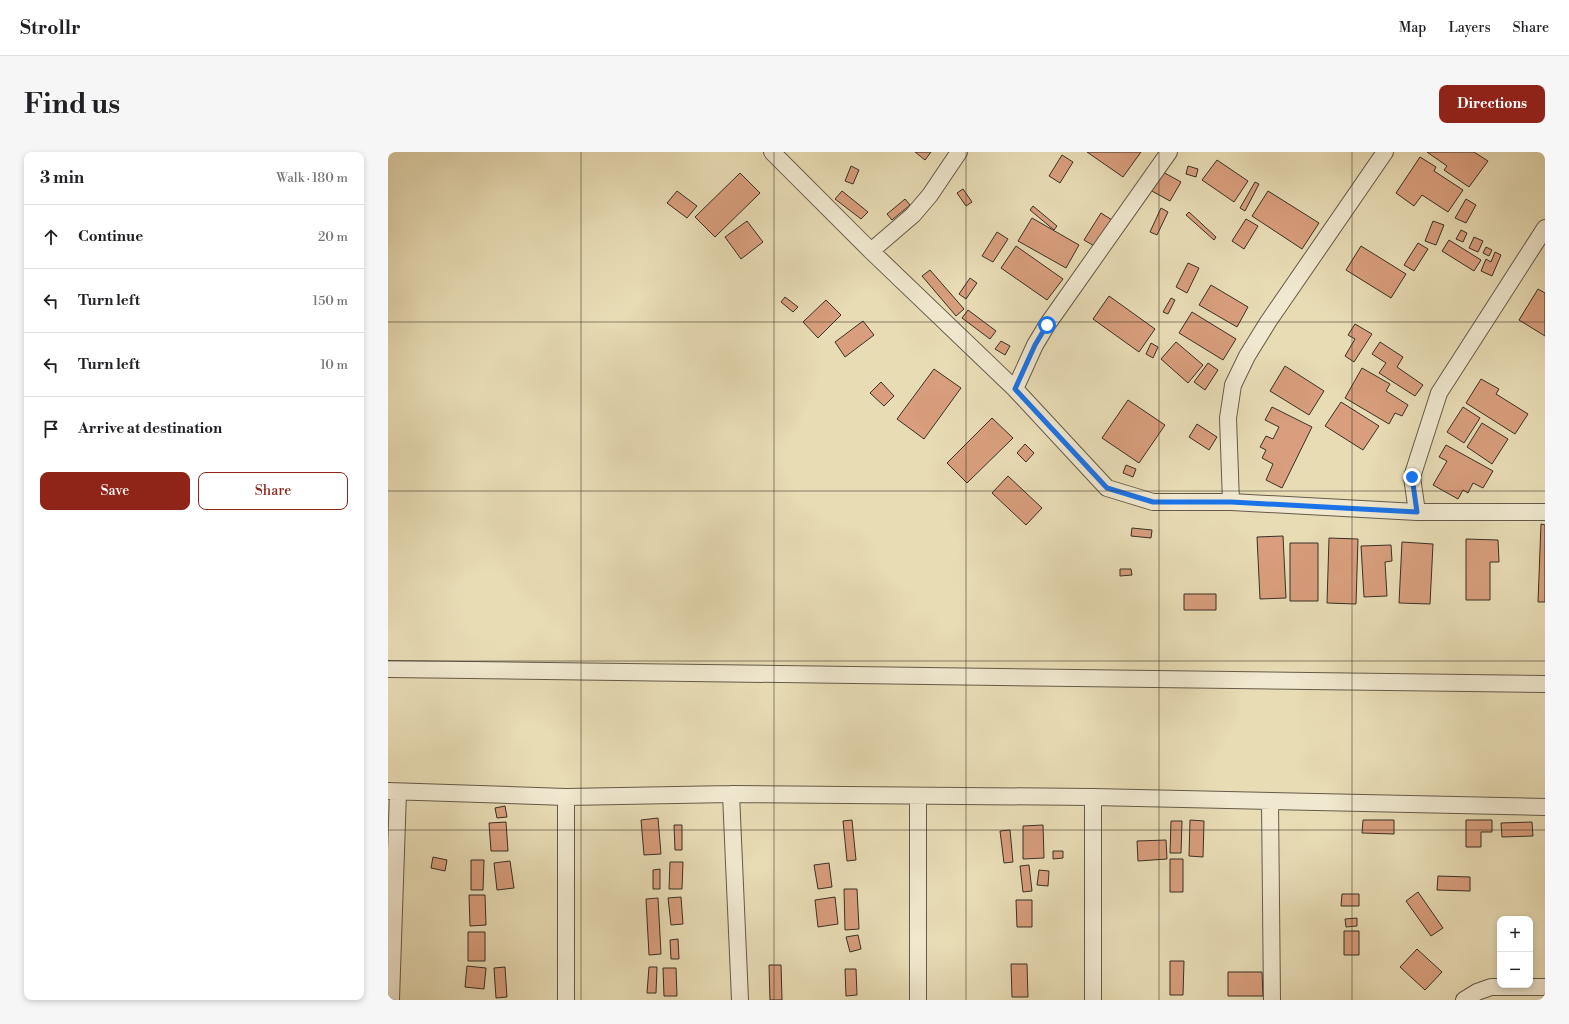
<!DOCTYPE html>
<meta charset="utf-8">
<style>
body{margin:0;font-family:"Libre Bodoni",serif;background:#f6f6f6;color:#202124}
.controls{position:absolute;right:12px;bottom:12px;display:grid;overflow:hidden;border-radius:8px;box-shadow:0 2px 6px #0003}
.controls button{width:36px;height:36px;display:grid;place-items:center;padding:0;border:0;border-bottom:1px solid #e0e0e0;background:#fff;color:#202124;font:20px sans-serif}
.stop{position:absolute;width:12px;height:12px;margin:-9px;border:3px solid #1a73e8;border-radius:50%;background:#fff}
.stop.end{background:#1a73e8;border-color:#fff;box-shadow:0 1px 4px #0008}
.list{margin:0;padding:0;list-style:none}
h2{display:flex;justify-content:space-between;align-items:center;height:52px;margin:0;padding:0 16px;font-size:17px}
h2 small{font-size:13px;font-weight:400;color:#757577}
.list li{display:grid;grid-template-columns:26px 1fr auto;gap:12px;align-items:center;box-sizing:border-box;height:64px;padding:0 16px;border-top:1px solid #e0e0e0}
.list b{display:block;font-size:15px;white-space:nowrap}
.list em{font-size:13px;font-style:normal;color:#757577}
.actions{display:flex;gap:8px;padding:12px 16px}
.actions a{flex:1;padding:9px 0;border:1px solid #8f2418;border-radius:8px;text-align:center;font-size:14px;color:#8f2418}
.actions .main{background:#8f2418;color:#fff}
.icon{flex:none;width:22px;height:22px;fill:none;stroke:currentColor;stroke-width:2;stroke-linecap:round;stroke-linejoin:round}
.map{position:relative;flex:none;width:1157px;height:848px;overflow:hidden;border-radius:8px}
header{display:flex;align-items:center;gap:24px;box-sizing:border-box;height:56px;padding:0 20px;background:#fff;border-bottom:1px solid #e0e0e0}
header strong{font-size:19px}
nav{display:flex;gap:22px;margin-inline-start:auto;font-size:14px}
.intro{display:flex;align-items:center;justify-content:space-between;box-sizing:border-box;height:96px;padding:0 24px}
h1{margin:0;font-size:28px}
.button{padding:10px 18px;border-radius:8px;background:#8f2418;color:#fff;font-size:14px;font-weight:700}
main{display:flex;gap:24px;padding:0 24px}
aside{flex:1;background:#fff;border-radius:8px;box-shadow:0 2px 6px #0003}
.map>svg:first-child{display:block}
.building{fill:#d89e7d;stroke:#393025}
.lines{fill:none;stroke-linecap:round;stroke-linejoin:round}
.street-casing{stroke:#655b49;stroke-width:18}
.street{stroke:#f0e8cf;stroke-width:16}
.route{stroke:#1a73e8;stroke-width:5}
.grid{fill:none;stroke:#393025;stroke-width:1;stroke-opacity:0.55}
</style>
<header>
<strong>Strollr</strong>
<nav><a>Map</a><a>Layers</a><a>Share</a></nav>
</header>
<div class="intro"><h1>Find us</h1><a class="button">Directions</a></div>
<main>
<aside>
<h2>3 min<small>Walk · 180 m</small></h2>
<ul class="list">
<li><svg class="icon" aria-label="ahead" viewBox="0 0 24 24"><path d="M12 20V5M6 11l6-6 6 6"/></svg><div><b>Continue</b></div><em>20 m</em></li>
<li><svg class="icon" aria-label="left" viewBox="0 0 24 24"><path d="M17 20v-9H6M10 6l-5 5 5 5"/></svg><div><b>Turn left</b></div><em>150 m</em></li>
<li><svg class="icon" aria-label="left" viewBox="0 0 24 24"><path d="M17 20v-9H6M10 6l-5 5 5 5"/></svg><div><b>Turn left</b></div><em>10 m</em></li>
<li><svg class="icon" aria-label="arrive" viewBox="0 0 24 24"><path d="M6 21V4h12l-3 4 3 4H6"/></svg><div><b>Arrive at destination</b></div></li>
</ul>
<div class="actions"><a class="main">Save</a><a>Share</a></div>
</aside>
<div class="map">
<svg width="1157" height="848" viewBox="0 0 1157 848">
<rect width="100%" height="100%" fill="#e8dcb5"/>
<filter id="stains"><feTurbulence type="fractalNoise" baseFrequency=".005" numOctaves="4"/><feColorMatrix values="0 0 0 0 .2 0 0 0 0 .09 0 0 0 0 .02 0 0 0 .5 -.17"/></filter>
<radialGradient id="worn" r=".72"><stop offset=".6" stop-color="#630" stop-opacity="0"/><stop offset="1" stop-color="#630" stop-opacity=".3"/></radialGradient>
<path class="building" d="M 527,0 L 543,0 L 537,8 Z
M 699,0 L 753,0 L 735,25 Z
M 1039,0 L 1086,0 L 1100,9 L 1081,35 L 1056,18 L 1059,14 Z
M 674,3 L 685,10 L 672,31 L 661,24 Z
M 1032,5 L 1048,15 L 1046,19 L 1075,38 L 1060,60 L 1034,43 L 1026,54 L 1008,41 Z
M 829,8 L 860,29 L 846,50 L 814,28 Z
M 463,14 L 471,18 L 465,32 L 457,29 Z
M 800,14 L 810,17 L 808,25 L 798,22 Z
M 773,19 L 793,30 L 782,49 L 762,38 Z
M 352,21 L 372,41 L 327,85 L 307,65 Z
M 867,30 L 871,32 L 857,59 L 852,56 Z
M 575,37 L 584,50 L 578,54 L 569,41 Z
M 289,39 L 309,54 L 299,66 L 279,51 Z
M 454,39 L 480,60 L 473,67 L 447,47 Z
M 880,39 L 931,71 L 914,97 L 864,64 Z
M 517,47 L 522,53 L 504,68 L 499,62 Z
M 1078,47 L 1088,53 L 1078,71 L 1067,66 Z
M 645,54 L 669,74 L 666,78 L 642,58 Z
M 773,56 L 780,60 L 769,83 L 762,80 Z
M 801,60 L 828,85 L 826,88 L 798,63 Z
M 713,61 L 724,68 L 708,95 L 696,88 Z
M 644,66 L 691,93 L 678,116 L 630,89 Z
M 858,67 L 870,74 L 856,97 L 844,89 Z
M 359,69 L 375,90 L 353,107 L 337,85 Z
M 1045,69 L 1056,73 L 1048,93 L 1037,89 Z
M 1073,78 L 1079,81 L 1075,90 L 1068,87 Z
M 609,80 L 620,87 L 605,110 L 594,104 Z
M 1086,85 L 1095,89 L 1090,100 L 1081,96 Z
M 1061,88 L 1093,108 L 1086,119 L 1054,99 Z
M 1030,91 L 1040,97 L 1026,119 L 1016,113 Z
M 628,94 L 675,127 L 659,148 L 613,116 Z
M 973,94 L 1018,122 L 1003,146 L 958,118 Z
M 1098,95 L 1104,98 L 1101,104 L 1095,101 Z
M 1107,100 L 1113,103 L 1104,124 L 1093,119 L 1098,107 L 1103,110 Z
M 800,111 L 811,116 L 799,141 L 788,135 Z
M 542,118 L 576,157 L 568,164 L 534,124 Z
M 582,126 L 589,131 L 578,147 L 571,142 Z
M 823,133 L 860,155 L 849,175 L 811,153 Z
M 1150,137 L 1157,141 L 1157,184 L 1131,168 Z
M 721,144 L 767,177 L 751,200 L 705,167 Z
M 397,145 L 410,155 L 405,160 L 393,150 Z
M 783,146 L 787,148 L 780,162 L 775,160 Z
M 438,148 L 453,163 L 430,186 L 415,170 Z
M 580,158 L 608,179 L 602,187 L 574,166 Z
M 804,160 L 848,187 L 835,208 L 791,181 Z
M 475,169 L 486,183 L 457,205 L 447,190 Z
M 967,172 L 984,182 L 966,210 L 957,204 L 967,187 L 960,183 Z
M 613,189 L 622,194 L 617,203 L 607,197 Z
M 788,190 L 815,213 L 800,231 L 773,207 Z
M 992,190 L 1015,205 L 1009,215 L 1035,233 L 1027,244 L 991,221 L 998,211 L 984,202 Z
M 763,191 L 770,195 L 765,206 L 758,202 Z
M 820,211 L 830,218 L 817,238 L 806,230 Z
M 897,214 L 936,239 L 921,263 L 882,239 Z
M 974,216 L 1002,232 L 998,239 L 1020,253 L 1014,264 L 1007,261 L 1001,272 L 957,246 Z
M 546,217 L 573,236 L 536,287 L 509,267 Z
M 1093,227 L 1111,237 L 1108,242 L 1140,262 L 1127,282 L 1078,251 Z
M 493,230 L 506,244 L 496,254 L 482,241 Z
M 740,248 L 777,273 L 751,311 L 714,286 Z
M 953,250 L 991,274 L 975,298 L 937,274 Z
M 884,255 L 924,275 L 894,336 L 878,328 L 885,312 L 874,306 L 878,298 L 872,295 L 878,284 L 885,287 L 891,275 L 877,268 Z
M 1075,255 L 1092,266 L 1076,291 L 1059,280 Z
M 604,266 L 625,286 L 579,331 L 559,311 Z
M 1094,271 L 1120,287 L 1104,312 L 1079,295 Z
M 809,272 L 829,285 L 821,298 L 801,285 Z
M 637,292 L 646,301 L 638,310 L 629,301 Z
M 1058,293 L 1105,319 L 1095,336 L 1085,331 L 1080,341 L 1075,338 L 1070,347 L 1045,333 L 1059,309 L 1051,305 Z
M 738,313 L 748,317 L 745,325 L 735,321 Z
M 620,324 L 654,356 L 638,373 L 604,341 Z
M 1153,372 L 1157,373 L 1157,450 L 1150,450 Z
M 744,376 L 764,378 L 763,386 L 743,384 Z
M 895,384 L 898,446 L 872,447 L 869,385 Z
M 941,386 L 970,387 L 968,452 L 939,451 Z
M 1078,387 L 1110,388 L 1111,410 L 1102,410 L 1102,448 L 1078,448 Z
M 1014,390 L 1045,392 L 1042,452 L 1011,451 Z
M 902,391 L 930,391 L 930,449 L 902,449 Z
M 1003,393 L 1004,409 L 997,410 L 999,444 L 976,445 L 973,394 Z
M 732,417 L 743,417 L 744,423 L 732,424 Z
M 796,442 L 828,442 L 828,458 L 796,458 Z
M 117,654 L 119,665 L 109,666 L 107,656 Z
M 270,666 L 273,702 L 256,703 L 253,668 Z
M 464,668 L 468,708 L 459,709 L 455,669 Z
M 802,668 L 816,669 L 815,705 L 801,704 Z
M 975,668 L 1006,668 L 1006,682 L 974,681 Z
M 1078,668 L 1104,668 L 1104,680 L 1093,680 L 1093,695 L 1078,695 Z
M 783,669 L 794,669 L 793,701 L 782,701 Z
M 118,670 L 120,699 L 103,699 L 101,671 Z
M 1144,670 L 1145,684 L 1114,685 L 1113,671 Z
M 286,673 L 294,673 L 294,698 L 287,698 Z
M 655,673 L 656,706 L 635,707 L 635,674 Z
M 622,678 L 625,710 L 616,711 L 612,679 Z
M 778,688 L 779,707 L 750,709 L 749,689 Z
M 665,699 L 675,699 L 675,706 L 665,707 Z
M 45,705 L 59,708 L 57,719 L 43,716 Z
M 782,707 L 795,707 L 795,740 L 782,740 Z
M 83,708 L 96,708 L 95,738 L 83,738 Z
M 122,709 L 126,736 L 109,738 L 106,711 Z
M 282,710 L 295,710 L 294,737 L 281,737 Z
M 441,711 L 444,735 L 430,737 L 426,713 Z
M 641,713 L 644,739 L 635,740 L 632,714 Z
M 272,717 L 272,737 L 265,737 L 265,718 Z
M 651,718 L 661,719 L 660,734 L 649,733 Z
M 1050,724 L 1082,725 L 1082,739 L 1049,738 Z
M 456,737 L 469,737 L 471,777 L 457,778 Z
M 1030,740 L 1055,776 L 1043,784 L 1018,749 Z
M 954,742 L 971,742 L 971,754 L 953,754 Z
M 81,743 L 97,743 L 98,773 L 82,774 Z
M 293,745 L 295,772 L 283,773 L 280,746 Z
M 447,745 L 450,772 L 430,775 L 427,748 Z
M 270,746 L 273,802 L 261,803 L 258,747 Z
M 628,748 L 644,748 L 644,775 L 629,775 Z
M 969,766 L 969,774 L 958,775 L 957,767 Z
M 956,779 L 971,779 L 971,803 L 956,803 Z
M 80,780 L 97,780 L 97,809 L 80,809 Z
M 470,783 L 473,797 L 462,800 L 458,785 Z
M 290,787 L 291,807 L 283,807 L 282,788 Z
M 1029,797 L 1054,820 L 1037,838 L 1012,815 Z
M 782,809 L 796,809 L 795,843 L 782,843 Z
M 623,812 L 639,812 L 640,845 L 624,845 Z
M 381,813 L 393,813 L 394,848 L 382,848 Z
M 79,814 L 98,816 L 96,837 L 77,835 Z
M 117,815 L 119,845 L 108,846 L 106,816 Z
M 261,815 L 269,815 L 268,841 L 259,841 Z
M 275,816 L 288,816 L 289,844 L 276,844 Z
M 457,817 L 468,817 L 469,843 L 458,844 Z
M 840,820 L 874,820 L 875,844 L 840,844 Z"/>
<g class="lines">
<g class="street-casing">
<path id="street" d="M 384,0 L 483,99 L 627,237 L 719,336 L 765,350 L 843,350 L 1029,360 L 1157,360
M 483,99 L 525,63 L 542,43 L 571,0
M 627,237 L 647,193 L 659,173 L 781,0
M 843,350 L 840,266 L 845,233 L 859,204 L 880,170 L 997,0
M 1029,360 L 1024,325 L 1051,241 L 1157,76
M 0,517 L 1157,532
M 0,639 L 178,645 L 343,642 L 705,645 L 1157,655
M 343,642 L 352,848
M 530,644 L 530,848
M 882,650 L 884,848
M 3,848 L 10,640
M 178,848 L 178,645
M 705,848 L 705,645
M 1076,848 L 1089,840 L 1103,835 L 1157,835"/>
</g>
<use href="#street" class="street"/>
</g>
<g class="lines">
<path class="route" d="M 659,173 L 647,193 L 627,237 L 719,336 L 765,350 L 843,350 L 1029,360 L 1024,325"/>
</g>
<path class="grid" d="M 193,0 L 193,848M 386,0 L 386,848M 578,0 L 578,848M 771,0 L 771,848M 964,0 L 964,848M 0,170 L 1157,170M 0,339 L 1157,339M 0,509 L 1157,509M 0,678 L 1157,678"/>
<rect width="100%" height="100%" filter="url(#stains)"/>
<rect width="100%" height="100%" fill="url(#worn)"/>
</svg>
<div class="controls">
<button>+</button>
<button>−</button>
</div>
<div class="stop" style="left:659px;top:173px"></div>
<div class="stop end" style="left:1024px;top:325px"></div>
</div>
</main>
